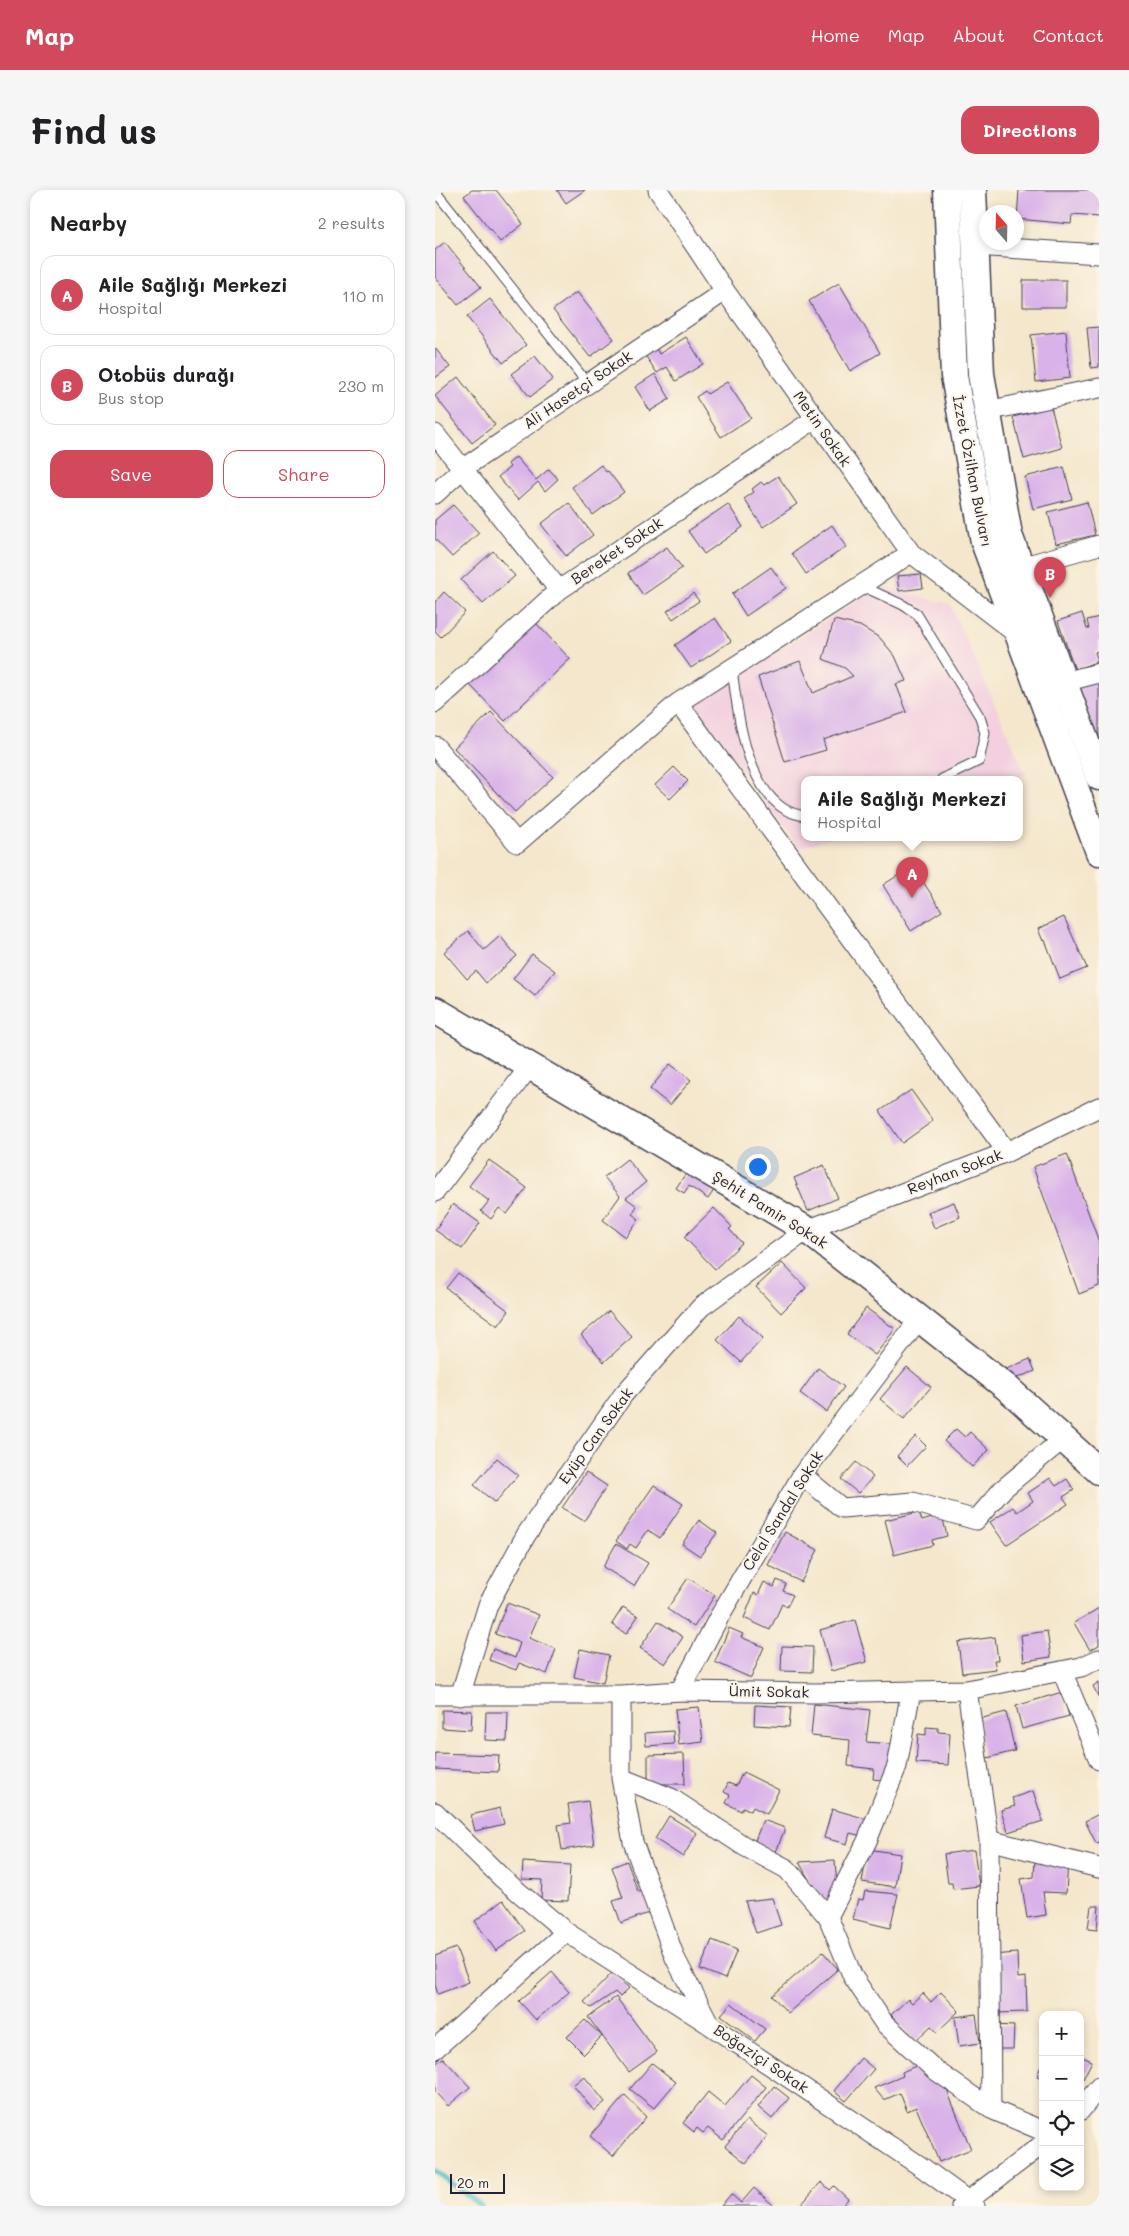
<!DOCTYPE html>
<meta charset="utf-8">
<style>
body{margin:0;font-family:Mali,sans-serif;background:#f6f6f6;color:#202124}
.controls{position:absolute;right:15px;bottom:15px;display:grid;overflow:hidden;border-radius:10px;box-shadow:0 2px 8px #0003}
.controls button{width:45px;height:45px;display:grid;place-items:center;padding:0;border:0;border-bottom:1px solid #e0e0e0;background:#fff;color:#202124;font:25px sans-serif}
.compass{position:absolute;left:544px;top:15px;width:45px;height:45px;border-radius:50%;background:#fff;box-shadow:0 2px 8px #0003;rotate:340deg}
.scale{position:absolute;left:15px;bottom:12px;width:55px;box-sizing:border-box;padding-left:5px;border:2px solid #22223b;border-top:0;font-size:14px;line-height:18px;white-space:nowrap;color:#22223b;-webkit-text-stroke:4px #fcf5e5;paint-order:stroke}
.you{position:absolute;left:322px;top:976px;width:18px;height:18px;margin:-12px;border:4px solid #fff;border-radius:50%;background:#1a73e8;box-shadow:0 0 0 8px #1a73e833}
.badge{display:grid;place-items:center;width:32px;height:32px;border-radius:50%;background:#d1495b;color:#fff;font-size:16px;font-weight:700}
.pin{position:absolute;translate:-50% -41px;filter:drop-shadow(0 1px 2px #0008)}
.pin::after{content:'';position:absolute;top:26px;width:18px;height:15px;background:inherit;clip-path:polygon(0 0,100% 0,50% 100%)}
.popup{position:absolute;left:366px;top:586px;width:222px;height:65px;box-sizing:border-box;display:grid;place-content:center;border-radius:10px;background:#fff;filter:drop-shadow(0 1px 4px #0005);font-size:16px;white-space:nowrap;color:#757577}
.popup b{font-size:19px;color:#202124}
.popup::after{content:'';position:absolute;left:50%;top:100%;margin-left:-10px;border:10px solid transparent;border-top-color:#fff}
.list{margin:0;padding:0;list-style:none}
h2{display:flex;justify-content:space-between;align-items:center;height:65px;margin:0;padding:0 20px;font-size:21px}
h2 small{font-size:16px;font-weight:400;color:#757577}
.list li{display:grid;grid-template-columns:32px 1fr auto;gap:15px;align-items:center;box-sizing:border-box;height:80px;margin:0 10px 10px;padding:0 10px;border:1px solid #e0e0e0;border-radius:15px}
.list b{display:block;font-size:19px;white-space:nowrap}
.list p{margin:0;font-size:16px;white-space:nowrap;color:#757577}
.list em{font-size:16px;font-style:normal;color:#757577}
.actions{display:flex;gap:10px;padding:15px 20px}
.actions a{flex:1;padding:11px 0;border:1px solid #d1495b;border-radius:15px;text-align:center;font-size:18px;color:#d1495b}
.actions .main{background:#d1495b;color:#fff}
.icon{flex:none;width:28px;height:28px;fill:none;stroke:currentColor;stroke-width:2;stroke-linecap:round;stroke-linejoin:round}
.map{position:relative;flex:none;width:664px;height:2016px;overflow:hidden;border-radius:15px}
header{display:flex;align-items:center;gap:30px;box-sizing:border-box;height:70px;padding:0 25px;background:#d1495b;color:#fff}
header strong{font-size:24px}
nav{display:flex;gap:28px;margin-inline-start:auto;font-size:18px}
.intro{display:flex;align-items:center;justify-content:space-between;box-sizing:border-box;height:120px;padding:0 30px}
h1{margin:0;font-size:35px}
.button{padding:12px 22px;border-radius:15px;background:#d1495b;color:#fff;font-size:18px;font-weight:700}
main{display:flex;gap:30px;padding:0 30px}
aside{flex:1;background:#fff;border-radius:15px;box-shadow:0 2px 8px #0003}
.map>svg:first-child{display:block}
.built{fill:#f3cfdf}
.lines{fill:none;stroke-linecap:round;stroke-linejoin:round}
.stream{stroke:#50bec8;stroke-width:5.5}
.building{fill:#d9b2e9}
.lane-casing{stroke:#424051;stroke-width:11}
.street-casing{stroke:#424051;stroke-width:21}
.secondary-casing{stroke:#424051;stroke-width:29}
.lane{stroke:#fff;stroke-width:9}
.street{stroke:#fff;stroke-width:19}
.secondary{stroke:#fff;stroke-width:26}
.labels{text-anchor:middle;stroke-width:4;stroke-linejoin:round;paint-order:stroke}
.street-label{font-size:15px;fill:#22223b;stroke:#fcf5e5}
</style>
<header>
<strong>Map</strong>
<nav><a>Home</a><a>Map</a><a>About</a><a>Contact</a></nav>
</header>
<div class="intro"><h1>Find us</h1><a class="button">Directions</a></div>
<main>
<aside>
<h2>Nearby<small>2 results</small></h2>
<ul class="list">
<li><span class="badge">A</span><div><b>Aile Sağlığı Merkezi</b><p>Hospital</p></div><em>110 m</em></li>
<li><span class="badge">B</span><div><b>Otobüs durağı</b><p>Bus stop</p></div><em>230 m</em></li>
</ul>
<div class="actions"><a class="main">Save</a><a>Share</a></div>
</aside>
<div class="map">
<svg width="664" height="2016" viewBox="0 0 664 2016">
<rect width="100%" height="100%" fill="#fcf5e5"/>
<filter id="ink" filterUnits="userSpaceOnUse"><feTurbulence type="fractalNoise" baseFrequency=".02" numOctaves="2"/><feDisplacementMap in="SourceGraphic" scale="10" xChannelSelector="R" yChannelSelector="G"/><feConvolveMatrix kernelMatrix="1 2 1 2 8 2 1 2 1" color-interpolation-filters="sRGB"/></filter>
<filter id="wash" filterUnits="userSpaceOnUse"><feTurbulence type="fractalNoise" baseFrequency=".0096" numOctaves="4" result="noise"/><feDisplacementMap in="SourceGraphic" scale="20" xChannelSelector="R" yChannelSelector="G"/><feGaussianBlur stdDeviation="1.12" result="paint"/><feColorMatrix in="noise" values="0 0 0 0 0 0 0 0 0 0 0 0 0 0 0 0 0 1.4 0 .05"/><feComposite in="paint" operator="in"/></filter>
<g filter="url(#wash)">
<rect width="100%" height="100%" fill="#f4e7cc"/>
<path class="built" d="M 445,397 L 515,414 L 591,585 L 578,589 L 370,589 L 370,647 L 398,647 L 364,658 L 258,514 Z"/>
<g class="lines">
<path class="stream" d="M 0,1981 L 46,2016"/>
</g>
<g id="blocks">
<path class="building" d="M 37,0 L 61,0 L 88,34 L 65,52 L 29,6 Z
M 122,0 L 150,0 L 131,13 Z
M 584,0 L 664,0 L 664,27 L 637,25 L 636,34 L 582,29 Z
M 10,52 L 46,97 L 23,115 L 0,87 L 0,60 Z
M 588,90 L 631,90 L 631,117 L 588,117 Z
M 404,93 L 445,163 L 415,181 L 374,111 Z
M 142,102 L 179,149 L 155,167 L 118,120 Z
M 55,109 L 91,155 L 68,173 L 32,127 Z
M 664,137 L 664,177 L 656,178 L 652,138 Z
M 631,141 L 635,188 L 601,192 L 596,145 Z
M 251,147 L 268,174 L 241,191 L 232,177 L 222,183 L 210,165 L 221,158 L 224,164 Z
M 0,158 L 15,177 L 0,188 Z
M 100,166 L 118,189 L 95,207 L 76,184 Z
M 220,184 L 235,209 L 215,221 L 200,197 Z
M 23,187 L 60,235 L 37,253 L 0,206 Z
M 292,192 L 316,228 L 286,247 L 261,207 L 270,201 L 272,204 Z
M 616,217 L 627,258 L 589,269 L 578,227 Z
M 81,267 L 101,290 L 114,279 L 123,289 L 110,301 L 103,292 L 83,310 L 63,287 L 75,277 L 73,274 Z
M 166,275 L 171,282 L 173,281 L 189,302 L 158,325 L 137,297 Z
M 629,277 L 637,309 L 598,319 L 590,287 Z
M 343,286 L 362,314 L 328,337 L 309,309 L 319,302 L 317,299 L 326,292 L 329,295 Z
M 652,312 L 660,345 L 621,354 L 613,322 Z
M 134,313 L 158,345 L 131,366 L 106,334 Z
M 293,314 L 308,337 L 269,364 L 253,341 Z
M 18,315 L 44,343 L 17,367 L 0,349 L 0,330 Z
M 397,335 L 411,357 L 371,384 L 357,363 Z
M 232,357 L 247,378 L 208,405 L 193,383 Z
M 58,361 L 80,386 L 48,414 L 26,390 Z
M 336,377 L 351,398 L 311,426 L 297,404 Z
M 486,384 L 488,398 L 464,401 L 462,386 Z
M 9,402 L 30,422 L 6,447 L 0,441 L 0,412 Z
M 258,403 L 264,411 L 238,429 L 232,421 Z
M 647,423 L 652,439 L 654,439 L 652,430 L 664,427 L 664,461 L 660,462 L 663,471 L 640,480 L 623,431 Z
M 280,428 L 296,451 L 256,478 L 240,455 Z
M 399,430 L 425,436 L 445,448 L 460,466 L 471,491 L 461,494 L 472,522 L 388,550 L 391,560 L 350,572 L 323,487 L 365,471 L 378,503 L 418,486 L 410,478 L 388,469 Z
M 100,432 L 135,469 L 70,531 L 34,494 Z
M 664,486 L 664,550 L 643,495 Z
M 56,522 L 118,587 L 80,622 L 19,558 Z
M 239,577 L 253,591 L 235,609 L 220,595 Z
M 478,676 L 507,721 L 476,741 L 448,695 Z
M 629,727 L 652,778 L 625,789 L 610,750 L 608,751 L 603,739 Z
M 33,741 L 49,760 L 65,746 L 82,766 L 51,793 L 41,781 L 32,789 L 9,762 Z
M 97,764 L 120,781 L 100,806 L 78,789 Z
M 235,874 L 256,890 L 235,915 L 215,899 Z
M 476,900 L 498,931 L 467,953 L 445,921 Z
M 632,964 L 664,1052 L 664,1096 L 644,1104 L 598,977 Z
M 192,969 L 211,992 L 191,1008 L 202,1016 L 197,1024 L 204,1029 L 191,1047 L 168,1030 L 185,1006 L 169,987 Z
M 54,970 L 92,998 L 72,1024 L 64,1018 L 56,1029 L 46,1021 L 54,1011 L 34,996 Z
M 389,975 L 403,1008 L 373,1021 L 359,988 Z
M 254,979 L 281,997 L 273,1009 L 254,996 L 249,1003 L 241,998 Z
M 519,1012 L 525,1027 L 499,1038 L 493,1022 Z
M 18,1014 L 45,1033 L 27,1059 L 0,1040 Z
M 279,1018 L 297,1037 L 294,1039 L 307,1053 L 280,1079 L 249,1047 Z
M 347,1073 L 371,1098 L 346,1123 L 321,1097 Z
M 23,1083 L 74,1121 L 63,1136 L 11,1098 Z
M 431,1118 L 460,1139 L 440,1165 L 412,1144 Z
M 174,1121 L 197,1147 L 169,1172 L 146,1145 Z
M 304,1126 L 328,1148 L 306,1172 L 282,1150 Z
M 595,1169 L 600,1181 L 574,1191 L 569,1180 Z
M 472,1177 L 496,1197 L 469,1229 L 445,1209 Z
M 383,1178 L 409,1197 L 391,1222 L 365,1203 Z
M 521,1239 L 530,1247 L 535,1242 L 554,1260 L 537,1277 L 509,1251 Z
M 481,1246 L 491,1256 L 472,1276 L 462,1266 Z
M 62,1268 L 83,1285 L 60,1313 L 39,1295 Z
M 421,1272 L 438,1287 L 423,1303 L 406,1289 Z
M 151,1282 L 172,1296 L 149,1331 L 127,1318 Z
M 615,1288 L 621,1296 L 632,1289 L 639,1300 L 628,1307 L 633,1314 L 571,1355 L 555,1332 L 578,1317 L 582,1322 L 598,1311 L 593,1303 Z
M 219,1295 L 248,1314 L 225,1348 L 213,1340 L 201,1358 L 195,1354 L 192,1359 L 181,1351 Z
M 484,1322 L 487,1331 L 507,1325 L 512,1346 L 497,1350 L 498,1355 L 459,1365 L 450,1330 Z
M 264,1330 L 282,1343 L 265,1366 L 247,1354 Z
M 350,1342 L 383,1360 L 366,1392 L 333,1375 Z
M 181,1354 L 213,1373 L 199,1396 L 168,1377 Z
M 253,1388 L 280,1405 L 259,1437 L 232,1419 Z
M 342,1390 L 351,1394 L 348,1401 L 358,1405 L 352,1417 L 347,1414 L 335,1440 L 309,1428 L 319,1403 L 323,1405 L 329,1392 L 339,1397 Z
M 72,1413 L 104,1425 L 94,1448 L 121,1459 L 112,1484 L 84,1473 L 81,1480 L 54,1470 L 58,1459 L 80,1468 L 85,1453 L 60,1444 Z
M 188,1417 L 203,1426 L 191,1444 L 177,1434 Z
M 664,1418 L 664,1455 L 655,1460 L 639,1433 Z
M 420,1430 L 432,1472 L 396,1481 L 385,1440 Z
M 223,1431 L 248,1447 L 230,1474 L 205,1458 Z
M 294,1438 L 308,1444 L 306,1447 L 329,1457 L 316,1488 L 280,1472 Z
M 612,1441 L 616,1467 L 589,1471 L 586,1445 Z
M 560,1447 L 563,1470 L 559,1470 L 561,1479 L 527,1483 L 523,1452 Z
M 347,1456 L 378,1457 L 377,1482 L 346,1481 Z
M 145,1459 L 174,1465 L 168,1493 L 139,1487 Z
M 664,1492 L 664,1508 L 658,1496 Z
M 627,1502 L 634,1526 L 587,1539 L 581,1516 Z
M 379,1514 L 435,1520 L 431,1552 L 457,1554 L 453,1591 L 438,1589 L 439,1579 L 413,1576 L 415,1550 L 376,1546 Z
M 320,1515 L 356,1517 L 354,1537 L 319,1535 Z
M 264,1517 L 268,1552 L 244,1555 L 240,1519 Z
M 7,1520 L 37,1521 L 36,1540 L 7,1538 Z
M 51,1522 L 73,1522 L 72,1551 L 50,1550 Z
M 571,1522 L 580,1561 L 548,1569 L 544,1529 Z
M 491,1537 L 503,1538 L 503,1542 L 515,1543 L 513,1575 L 481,1573 L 483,1544 L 491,1545 Z
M 238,1541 L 239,1554 L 211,1556 L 210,1543 Z
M 0,1563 L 64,1565 L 63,1582 L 0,1579 Z
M 249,1564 L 250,1594 L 213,1594 L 213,1565 Z
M 308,1582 L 344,1600 L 332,1624 L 318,1617 L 316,1621 L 308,1617 L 306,1621 L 291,1613 L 295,1605 L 289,1602 L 293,1593 L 301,1596 Z
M 598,1601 L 608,1631 L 573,1642 L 566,1620 L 580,1616 L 577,1608 Z
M 153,1611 L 159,1655 L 127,1660 L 123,1635 L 136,1633 L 133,1614 Z
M 65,1618 L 69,1634 L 40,1641 L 36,1625 Z
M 397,1619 L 432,1629 L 427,1646 L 415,1643 L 412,1654 L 389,1648 Z
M 664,1624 L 664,1652 L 661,1653 L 650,1631 Z
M 234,1626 L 262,1643 L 248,1667 L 220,1649 Z
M 328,1630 L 350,1638 L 341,1662 L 319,1653 Z
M 433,1659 L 465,1664 L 460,1697 L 427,1692 Z
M 539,1660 L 544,1696 L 518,1699 L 517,1693 L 513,1693 L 509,1664 Z
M 400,1670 L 402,1696 L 392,1709 L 385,1709 L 364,1672 Z
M 600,1670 L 633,1672 L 631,1703 L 608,1702 L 611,1725 L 592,1728 L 586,1689 L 599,1687 Z
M 192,1671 L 203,1702 L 209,1701 L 216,1722 L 186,1733 L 178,1711 L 188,1708 L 177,1677 Z
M 88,1672 L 135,1675 L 133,1711 L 106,1710 L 107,1690 L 87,1689 Z
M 430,1701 L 463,1704 L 455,1738 L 418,1729 L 423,1709 L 428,1710 Z
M 337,1708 L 346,1735 L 321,1743 L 310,1711 Z
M 68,1710 L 90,1741 L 61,1761 L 40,1731 Z
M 656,1716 L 664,1716 L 662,1740 L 653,1739 Z
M 277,1750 L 302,1760 L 290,1789 L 265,1779 Z
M 21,1758 L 34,1792 L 3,1804 L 0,1795 L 0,1766 Z
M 388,1762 L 403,1779 L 353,1823 L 337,1806 Z
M 582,1763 L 583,1788 L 591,1787 L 592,1822 L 560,1823 L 557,1765 Z
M 117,1782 L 134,1802 L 101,1830 L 84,1811 Z
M 177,1783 L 194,1798 L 185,1807 L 180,1802 L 156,1818 L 149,1812 Z
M 506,1802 L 524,1821 L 502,1842 L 496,1836 L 480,1851 L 456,1825 L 473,1809 L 477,1813 L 488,1803 L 496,1812 Z
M 181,1807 L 222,1862 L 194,1882 L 153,1827 Z
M 296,1813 L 330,1839 L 320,1851 L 286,1825 Z
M 541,1824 L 545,1853 L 524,1856 L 520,1827 Z
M 150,1830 L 167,1846 L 149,1864 L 132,1847 Z
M 558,1835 L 579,1836 L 578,1859 L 557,1859 Z
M 645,1866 L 657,1871 L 645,1895 Z
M 8,1868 L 35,1897 L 13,1916 L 0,1902 L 0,1874 Z
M 426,1868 L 439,1879 L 411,1911 L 399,1901 Z
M 608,1871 L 608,1889 L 602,1886 Z
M 217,1873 L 241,1892 L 219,1918 L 195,1899 Z
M 483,1875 L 511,1898 L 536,1959 L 504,1972 L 481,1917 L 472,1921 L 465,1903 L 449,1910 L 439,1898 L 468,1886 L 467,1882 Z
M 316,1885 L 331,1897 L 288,1950 L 273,1938 L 268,1943 L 262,1938 L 259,1942 L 248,1933 L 273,1902 L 290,1916 Z
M 149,1886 L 170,1912 L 159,1921 L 138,1895 Z
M 339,1896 L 354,1908 L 337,1929 L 323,1917 Z
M 190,1905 L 211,1927 L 178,1966 L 155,1946 Z
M 312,1930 L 333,1946 L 311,1973 L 290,1956 Z
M 386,1992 L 395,2000 L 399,1996 L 413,2009 L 407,2016 L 365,2016 Z
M 319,1998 L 339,2016 L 286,2016 L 296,2004 L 306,2013 Z"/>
</g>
</g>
<g filter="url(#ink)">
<use href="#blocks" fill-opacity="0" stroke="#424051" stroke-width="1"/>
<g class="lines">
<g class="lane-casing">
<path id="lane" d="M 0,1 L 153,194
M 427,396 L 468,415 L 482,424 L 545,527 L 550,543 L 544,571 L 507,589
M 297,478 C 302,520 310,596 351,620 C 356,623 364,625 370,626"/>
</g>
<g class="street-casing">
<path id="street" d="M 223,0 L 290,101 L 476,363 L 583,445
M 541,56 L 664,64
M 552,221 L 664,198
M 0,244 L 124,400
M 0,304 L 27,279 L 290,101
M 586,377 L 664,355
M 629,492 L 664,483
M 0,513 L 124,400 L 380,229
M 243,513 L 572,962
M 0,556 L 82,653 L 243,513 L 476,363
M 0,1002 L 95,876
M 367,1285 L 407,1318 L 478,1312 L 541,1330 L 568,1299 L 628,1249
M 627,1481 L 664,1570
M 532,1500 L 554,1650 L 556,1919
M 245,1501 L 284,1427 L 367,1285 L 486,1127
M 0,1505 L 186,1505 L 245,1501 L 380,1503 L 532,1500 L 646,1477 L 664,1469
M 186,1505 L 186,1588 L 198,1652 L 240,1768 L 275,1835 L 488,1978 L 540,2016
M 25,1506 L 53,1415 L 91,1345 L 188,1205 L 266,1117 L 372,1040 L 572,962 L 664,917
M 186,1588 L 236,1608 L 309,1656 L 352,1679 L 393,1727 L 418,1787 L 449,1833 L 500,1880 L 556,1919 L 608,1941
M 0,1622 L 67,1688 L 131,1742 L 272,1833
M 554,1650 L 664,1678
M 393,1727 L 432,1651 L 462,1576 L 476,1501
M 0,1859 L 131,1742
M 645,1921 L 664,1897
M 526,2016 L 608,1954"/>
</g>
<g class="secondary-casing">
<path id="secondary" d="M 512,0 L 519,186 L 549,352 L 664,662
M 538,0 L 546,184 L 574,345 L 664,587
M 0,820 L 372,1040 L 571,1197 L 664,1281"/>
</g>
<use href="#lane" class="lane"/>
<use href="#street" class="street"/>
<use href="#secondary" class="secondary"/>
</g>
</g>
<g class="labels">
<g class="street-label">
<text transform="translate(143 200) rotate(-34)" y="5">Ali Hasetçi Sokak</text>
<text transform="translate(387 239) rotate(55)" y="5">Metin Sokak</text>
<text transform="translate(537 281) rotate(79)" y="5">İzzet Özilhan Bulvarı</text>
<text transform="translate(182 361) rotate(-34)" y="5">Bereket Sokak</text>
<text transform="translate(520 982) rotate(-21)" y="5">Reyhan Sokak</text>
<text transform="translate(335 1020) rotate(32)" y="5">Şehit Pamir Sokak</text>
<text transform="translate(161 1246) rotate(-54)" y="5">Eyüp Can Sokak</text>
<text transform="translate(348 1321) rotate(-58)" y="5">Celal Sandal Sokak</text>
<text transform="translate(334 1502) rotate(1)" y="5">Ümit Sokak</text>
<text transform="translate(326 1869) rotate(34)" y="5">Boğaziçi Sokak</text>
</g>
</g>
</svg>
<div class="controls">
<button>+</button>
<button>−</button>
<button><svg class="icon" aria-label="locate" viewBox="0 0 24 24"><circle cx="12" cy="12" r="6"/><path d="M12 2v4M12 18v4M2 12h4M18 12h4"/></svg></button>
<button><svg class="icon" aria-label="layers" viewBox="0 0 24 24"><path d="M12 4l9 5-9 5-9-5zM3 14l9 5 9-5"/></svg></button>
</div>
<svg class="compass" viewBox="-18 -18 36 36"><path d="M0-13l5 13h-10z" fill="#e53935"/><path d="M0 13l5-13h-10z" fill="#757577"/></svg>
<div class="scale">20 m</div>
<div class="you"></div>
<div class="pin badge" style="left:477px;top:708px">A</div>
<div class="popup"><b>Aile Sağlığı Merkezi</b>Hospital</div>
<div class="pin badge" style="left:615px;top:408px">B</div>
</div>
</main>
